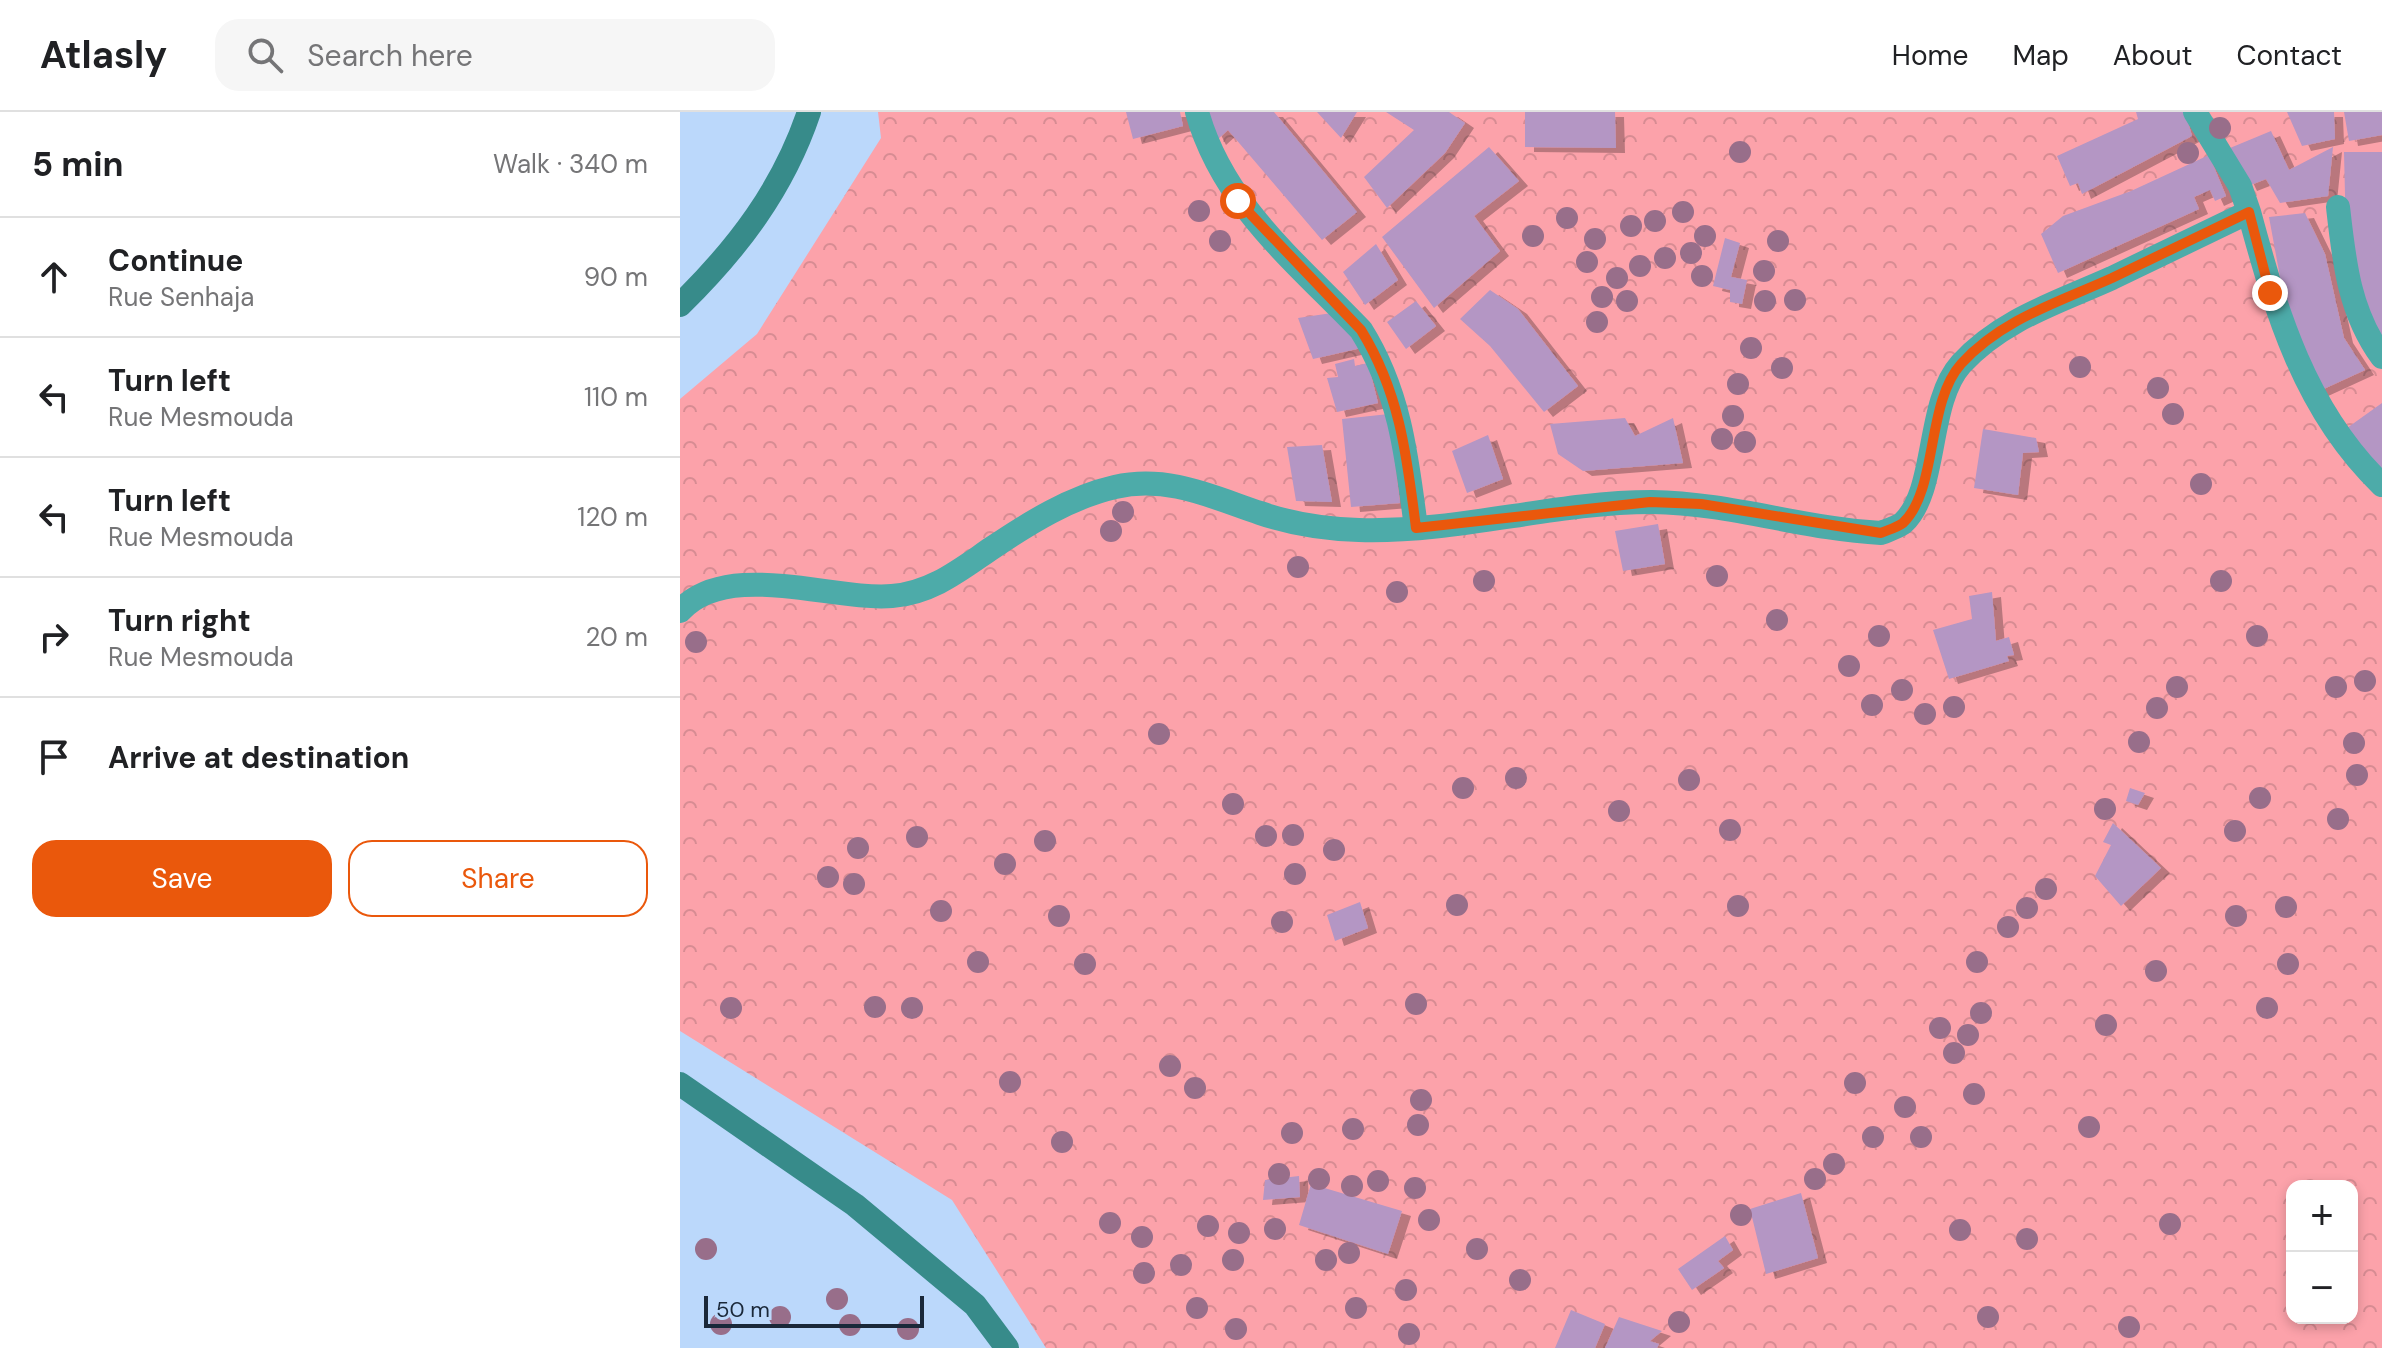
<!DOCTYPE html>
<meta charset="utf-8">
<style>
body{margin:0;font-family:"DM Sans",sans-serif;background:#f6f6f6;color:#202124}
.controls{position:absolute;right:24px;bottom:24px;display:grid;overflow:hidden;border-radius:16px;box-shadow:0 4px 12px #0003}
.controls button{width:72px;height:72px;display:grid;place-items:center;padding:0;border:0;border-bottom:2px solid #e0e0e0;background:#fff;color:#202124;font:40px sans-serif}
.scale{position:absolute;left:24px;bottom:20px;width:220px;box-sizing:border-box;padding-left:8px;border:4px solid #1a2839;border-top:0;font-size:22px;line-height:28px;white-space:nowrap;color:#1a2839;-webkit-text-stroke:6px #bbd8fb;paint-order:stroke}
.stop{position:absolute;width:24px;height:24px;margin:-18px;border:6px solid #ea580c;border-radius:50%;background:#fff}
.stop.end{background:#ea580c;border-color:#fff;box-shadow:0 2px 8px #0008}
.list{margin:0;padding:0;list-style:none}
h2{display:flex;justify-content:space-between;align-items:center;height:104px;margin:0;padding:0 32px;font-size:34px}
h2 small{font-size:26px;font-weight:400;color:#757577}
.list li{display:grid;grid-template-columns:52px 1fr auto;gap:24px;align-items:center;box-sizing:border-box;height:120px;padding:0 32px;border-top:2px solid #e0e0e0}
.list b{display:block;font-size:30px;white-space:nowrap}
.list p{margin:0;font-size:26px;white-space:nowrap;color:#757577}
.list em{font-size:26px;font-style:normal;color:#757577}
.actions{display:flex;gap:16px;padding:24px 32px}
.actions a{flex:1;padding:18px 0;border:2px solid #ea580c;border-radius:24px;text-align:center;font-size:28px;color:#ea580c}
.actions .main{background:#ea580c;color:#fff}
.icon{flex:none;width:44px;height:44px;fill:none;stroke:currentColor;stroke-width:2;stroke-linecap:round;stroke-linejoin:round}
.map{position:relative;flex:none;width:1702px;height:1236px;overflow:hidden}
header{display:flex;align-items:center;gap:48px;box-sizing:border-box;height:112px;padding:0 40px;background:#fff;border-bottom:2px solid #e0e0e0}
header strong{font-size:38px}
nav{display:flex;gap:44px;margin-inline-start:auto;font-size:28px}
.search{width:560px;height:72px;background:#f6f6f6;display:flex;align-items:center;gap:20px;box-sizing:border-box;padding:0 28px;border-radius:24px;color:#757577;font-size:30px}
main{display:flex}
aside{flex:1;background:#fff}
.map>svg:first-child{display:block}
.forest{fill:url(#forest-crowns);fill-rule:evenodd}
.building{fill:#b496c4;filter:url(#shadow)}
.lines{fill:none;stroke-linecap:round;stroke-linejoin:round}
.street{stroke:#4daba9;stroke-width:24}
.secondary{stroke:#378b8a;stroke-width:24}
.tree{fill:#986e8a}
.route{stroke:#ea580c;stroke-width:10}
</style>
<header>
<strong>Atlasly</strong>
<div class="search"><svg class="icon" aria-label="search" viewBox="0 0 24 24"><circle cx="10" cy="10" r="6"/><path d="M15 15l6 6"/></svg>Search here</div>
<nav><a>Home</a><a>Map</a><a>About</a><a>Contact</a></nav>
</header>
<main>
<aside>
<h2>5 min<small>Walk · 340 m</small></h2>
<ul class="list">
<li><svg class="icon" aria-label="ahead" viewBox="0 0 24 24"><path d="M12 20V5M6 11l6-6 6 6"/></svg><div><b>Continue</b><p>Rue Senhaja</p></div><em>90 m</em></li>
<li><svg class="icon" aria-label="left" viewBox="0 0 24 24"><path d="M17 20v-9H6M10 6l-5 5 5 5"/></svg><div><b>Turn left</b><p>Rue Mesmouda</p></div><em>110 m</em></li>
<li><svg class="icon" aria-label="left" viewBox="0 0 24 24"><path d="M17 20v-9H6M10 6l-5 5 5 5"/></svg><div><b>Turn left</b><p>Rue Mesmouda</p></div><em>120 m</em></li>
<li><svg class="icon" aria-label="right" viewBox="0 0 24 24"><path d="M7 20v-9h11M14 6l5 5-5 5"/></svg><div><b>Turn right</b><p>Rue Mesmouda</p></div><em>20 m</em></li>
<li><svg class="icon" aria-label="arrive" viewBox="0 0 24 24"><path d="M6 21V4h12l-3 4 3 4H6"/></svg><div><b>Arrive at destination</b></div></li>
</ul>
<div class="actions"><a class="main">Save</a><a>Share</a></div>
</aside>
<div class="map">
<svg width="1702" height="1236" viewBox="0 0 1702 1236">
<defs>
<pattern id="forest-crowns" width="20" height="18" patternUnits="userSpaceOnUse" patternTransform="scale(2)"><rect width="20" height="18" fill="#fca2aa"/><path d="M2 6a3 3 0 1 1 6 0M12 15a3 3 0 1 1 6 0" fill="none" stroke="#d78c93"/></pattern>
<filter id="shadow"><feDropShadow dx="9" dy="5" stdDeviation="0" flood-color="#0004"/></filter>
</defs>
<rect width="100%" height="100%" fill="#bbd8fb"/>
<path class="forest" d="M 198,0 L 1702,0 L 1702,1236 L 366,1236 L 272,1088 L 0,919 L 0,287 L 77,222 L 201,26 ZM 1612,1074 L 1672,1074 L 1672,1206 L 1612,1206 Z"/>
<path class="building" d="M 446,0 L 500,0 L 503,14 L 453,27 Z
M 523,0 L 594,0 L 677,100 L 642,128 L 548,18 L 537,28 Z
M 637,0 L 677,0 L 661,26 Z
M 706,0 L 769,0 L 785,11 L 765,41 L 707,96 L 684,65 L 734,18 Z
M 845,0 L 935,0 L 936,36 L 845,35 Z
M 1456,0 L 1505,0 L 1512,24 L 1402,82 L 1398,71 L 1390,74 L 1377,44 L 1458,7 Z
M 1607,0 L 1654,0 L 1655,27 L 1622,34 Z
M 1664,0 L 1702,0 L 1702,23 L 1669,29 Z
M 1591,19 L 1609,58 L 1653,35 L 1648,84 L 1600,91 L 1586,67 L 1568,74 L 1550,36 Z
M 809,35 L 839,69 L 794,104 L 820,139 L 754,196 L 702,125 Z
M 1664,40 L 1702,40 L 1702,235 L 1694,225 L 1666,126 Z
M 1529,43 L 1546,84 L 1535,89 L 1530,78 L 1514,85 L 1519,97 L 1378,161 L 1361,122 L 1383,104 L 1451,79 Z
M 1625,101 L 1645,142 L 1664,226 L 1685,258 L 1637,280 L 1605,192 L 1589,105 Z
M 1045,126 L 1060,131 L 1051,165 L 1067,168 L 1062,192 L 1050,190 L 1050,178 L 1033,174 Z
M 696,132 L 718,168 L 685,193 L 663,160 Z
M 810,178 L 838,197 L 898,274 L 864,300 L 810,234 L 780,207 Z
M 736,189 L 756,214 L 726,237 L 707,210 Z
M 652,201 L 681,236 L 633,247 L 618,206 Z
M 674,247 L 675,254 L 688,251 L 698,291 L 657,300 L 647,266 L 658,265 L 655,252 Z
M 1702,291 L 1702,362 L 1667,316 Z
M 709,302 L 720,391 L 671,395 L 662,307 Z
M 945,306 L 955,324 L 993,306 L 1003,351 L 903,359 L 878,342 L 870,312 Z
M 1303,317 L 1356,326 L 1359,340 L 1343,341 L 1338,383 L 1294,376 Z
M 808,323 L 823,367 L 787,381 L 772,339 Z
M 642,333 L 652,390 L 616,389 L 607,335 Z
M 978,412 L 985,452 L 943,459 L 935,419 Z
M 1312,480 L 1316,529 L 1329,525 L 1334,543 L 1327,544 L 1329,549 L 1269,567 L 1253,518 L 1292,507 L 1289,484 Z
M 1450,676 L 1465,681 L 1458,693 L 1446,689 Z
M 1433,711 L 1481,756 L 1441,794 L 1415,764 L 1431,733 L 1423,730 Z
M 680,790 L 688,816 L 655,829 L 647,803 Z
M 619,1064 L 620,1085 L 583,1088 L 585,1068 Z
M 631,1072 L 722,1099 L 708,1142 L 619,1113 Z
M 1121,1081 L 1138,1146 L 1086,1162 L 1070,1097 Z
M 1045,1124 L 1053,1138 L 1038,1149 L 1044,1156 L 1012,1178 L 998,1157 Z
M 891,1198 L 925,1212 L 915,1236 L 875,1236 Z
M 939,1205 L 982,1219 L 970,1229 L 979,1232 L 977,1236 L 925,1236 Z"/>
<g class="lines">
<path class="street" d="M 517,0 C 543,93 617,151 681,218 C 720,280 727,345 736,416
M 1515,0 L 1560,74 L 1569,100
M 1658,95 C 1664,149 1669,200 1702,245
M 0,499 C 47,447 152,489 212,484 C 252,481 281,457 312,436 C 349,411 391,385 435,375 C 488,363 532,385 580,401 C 612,412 645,417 679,418 C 777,421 874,390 972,390 C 1050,391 1124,417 1201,421 C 1208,418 1218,415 1223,411 C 1258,379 1246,291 1281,252 C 1322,207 1379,190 1432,166 C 1478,144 1524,122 1569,100 C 1596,200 1625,299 1702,373"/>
<path class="secondary" d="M 0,193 C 58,136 103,77 129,0
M 0,972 L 175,1093 L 295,1193 L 327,1236"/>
</g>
<g class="tree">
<circle cx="1540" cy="16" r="11"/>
<circle cx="1060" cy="40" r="11"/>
<circle cx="1508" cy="41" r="11"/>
<circle cx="519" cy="99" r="11"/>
<circle cx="1003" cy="100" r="11"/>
<circle cx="887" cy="106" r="11"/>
<circle cx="975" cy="109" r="11"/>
<circle cx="951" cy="114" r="11"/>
<circle cx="853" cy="124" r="11"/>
<circle cx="1025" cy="124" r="11"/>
<circle cx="915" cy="127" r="11"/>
<circle cx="540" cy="129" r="11"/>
<circle cx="1098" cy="129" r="11"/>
<circle cx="1011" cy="141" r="11"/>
<circle cx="985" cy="146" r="11"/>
<circle cx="907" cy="150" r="11"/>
<circle cx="960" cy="154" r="11"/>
<circle cx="1084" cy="159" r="11"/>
<circle cx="1022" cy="164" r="11"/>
<circle cx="937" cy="166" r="11"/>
<circle cx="922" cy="185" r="11"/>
<circle cx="1115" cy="188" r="11"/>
<circle cx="947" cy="189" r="11"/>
<circle cx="1085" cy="189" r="11"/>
<circle cx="917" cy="210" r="11"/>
<circle cx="1071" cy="236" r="11"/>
<circle cx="1400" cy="255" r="11"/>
<circle cx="1102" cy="256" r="11"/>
<circle cx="1058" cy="272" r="11"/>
<circle cx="1478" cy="276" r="11"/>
<circle cx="1493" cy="302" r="11"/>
<circle cx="1053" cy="304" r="11"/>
<circle cx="1042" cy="327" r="11"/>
<circle cx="1065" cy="330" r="11"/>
<circle cx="1521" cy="372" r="11"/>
<circle cx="443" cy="400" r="11"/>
<circle cx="431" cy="419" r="11"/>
<circle cx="618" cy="455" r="11"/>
<circle cx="1037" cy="464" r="11"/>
<circle cx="804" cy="469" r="11"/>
<circle cx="1541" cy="469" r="11"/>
<circle cx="717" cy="480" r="11"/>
<circle cx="1097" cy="508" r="11"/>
<circle cx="1199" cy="524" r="11"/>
<circle cx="1577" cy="524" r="11"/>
<circle cx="16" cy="530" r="11"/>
<circle cx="1169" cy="554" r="11"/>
<circle cx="1685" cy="569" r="11"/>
<circle cx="1497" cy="575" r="11"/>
<circle cx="1656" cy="575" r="11"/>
<circle cx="1222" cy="578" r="11"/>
<circle cx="1192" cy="593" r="11"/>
<circle cx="1274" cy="595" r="11"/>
<circle cx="1477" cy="596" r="11"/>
<circle cx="1245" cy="602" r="11"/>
<circle cx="479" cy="622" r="11"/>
<circle cx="1459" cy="630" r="11"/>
<circle cx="1674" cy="631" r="11"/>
<circle cx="1677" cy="663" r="11"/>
<circle cx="836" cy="666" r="11"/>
<circle cx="1009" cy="668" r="11"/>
<circle cx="783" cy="676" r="11"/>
<circle cx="1580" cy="686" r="11"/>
<circle cx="553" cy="692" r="11"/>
<circle cx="1425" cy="697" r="11"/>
<circle cx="939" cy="699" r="11"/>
<circle cx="1658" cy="707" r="11"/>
<circle cx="1050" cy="718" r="11"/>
<circle cx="1555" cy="719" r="11"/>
<circle cx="613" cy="723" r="11"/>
<circle cx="586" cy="724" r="11"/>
<circle cx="237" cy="725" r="11"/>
<circle cx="365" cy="729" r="11"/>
<circle cx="178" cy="736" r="11"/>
<circle cx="654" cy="738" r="11"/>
<circle cx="325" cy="752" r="11"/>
<circle cx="615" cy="762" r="11"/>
<circle cx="148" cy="765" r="11"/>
<circle cx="174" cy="772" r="11"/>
<circle cx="1366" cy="777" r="11"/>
<circle cx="777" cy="793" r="11"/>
<circle cx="1058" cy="794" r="11"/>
<circle cx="1606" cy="795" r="11"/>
<circle cx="1347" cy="796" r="11"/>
<circle cx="261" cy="799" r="11"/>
<circle cx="379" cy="804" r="11"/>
<circle cx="1556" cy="804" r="11"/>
<circle cx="602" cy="810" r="11"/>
<circle cx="1328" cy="815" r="11"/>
<circle cx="298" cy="850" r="11"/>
<circle cx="1297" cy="850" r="11"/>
<circle cx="405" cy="852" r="11"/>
<circle cx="1608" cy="852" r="11"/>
<circle cx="1476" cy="859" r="11"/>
<circle cx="736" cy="892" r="11"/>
<circle cx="195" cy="895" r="11"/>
<circle cx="51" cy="896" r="11"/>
<circle cx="232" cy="896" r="11"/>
<circle cx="1587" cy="896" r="11"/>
<circle cx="1301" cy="901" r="11"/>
<circle cx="1426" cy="913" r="11"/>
<circle cx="1260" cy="916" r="11"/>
<circle cx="1288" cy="923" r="11"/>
<circle cx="1274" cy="941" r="11"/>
<circle cx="490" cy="954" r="11"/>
<circle cx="330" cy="970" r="11"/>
<circle cx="1175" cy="971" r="11"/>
<circle cx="515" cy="976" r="11"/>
<circle cx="1294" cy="982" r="11"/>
<circle cx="741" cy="988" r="11"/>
<circle cx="1225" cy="995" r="11"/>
<circle cx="738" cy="1013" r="11"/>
<circle cx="1409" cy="1015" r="11"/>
<circle cx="673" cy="1017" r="11"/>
<circle cx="612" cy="1021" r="11"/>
<circle cx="1193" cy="1025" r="11"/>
<circle cx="1241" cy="1025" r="11"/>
<circle cx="382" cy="1030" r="11"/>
<circle cx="1154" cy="1052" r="11"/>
<circle cx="599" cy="1062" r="11"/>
<circle cx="639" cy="1067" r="11"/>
<circle cx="1135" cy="1067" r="11"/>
<circle cx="698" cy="1069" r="11"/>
<circle cx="672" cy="1074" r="11"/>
<circle cx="735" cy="1076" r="11"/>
<circle cx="1061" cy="1103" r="11"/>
<circle cx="749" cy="1108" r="11"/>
<circle cx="430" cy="1111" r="11"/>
<circle cx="1490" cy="1112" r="11"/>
<circle cx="528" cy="1114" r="11"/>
<circle cx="595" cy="1117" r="11"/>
<circle cx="1280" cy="1118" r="11"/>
<circle cx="559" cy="1121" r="11"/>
<circle cx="462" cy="1125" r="11"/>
<circle cx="1347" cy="1127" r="11"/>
<circle cx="26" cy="1137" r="11"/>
<circle cx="797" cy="1137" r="11"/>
<circle cx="669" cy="1141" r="11"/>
<circle cx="553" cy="1148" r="11"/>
<circle cx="646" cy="1148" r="11"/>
<circle cx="501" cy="1153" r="11"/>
<circle cx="464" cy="1161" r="11"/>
<circle cx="840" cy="1168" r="11"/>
<circle cx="726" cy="1178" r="11"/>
<circle cx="157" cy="1187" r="11"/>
<circle cx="517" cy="1196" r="11"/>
<circle cx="676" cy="1196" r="11"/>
<circle cx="100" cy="1205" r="11"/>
<circle cx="1308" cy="1205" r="11"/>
<circle cx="999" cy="1210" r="11"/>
<circle cx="41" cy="1212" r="11"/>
<circle cx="170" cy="1213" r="11"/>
<circle cx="1449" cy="1215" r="11"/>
<circle cx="228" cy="1217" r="11"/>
<circle cx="556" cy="1217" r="11"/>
<circle cx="729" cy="1222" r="11"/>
</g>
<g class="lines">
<path class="route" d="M 558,89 L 681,218 C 720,281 727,345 736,416 L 970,390 L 1021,392 L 1201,421 C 1208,418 1218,415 1223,411 C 1258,378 1246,291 1281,252 C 1322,207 1379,190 1432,166 C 1478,144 1524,122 1569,100 L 1590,181"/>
</g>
</svg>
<div class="controls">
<button>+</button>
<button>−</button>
</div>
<div class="scale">50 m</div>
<div class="stop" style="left:558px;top:89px"></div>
<div class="stop end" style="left:1590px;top:181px"></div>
</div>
</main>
